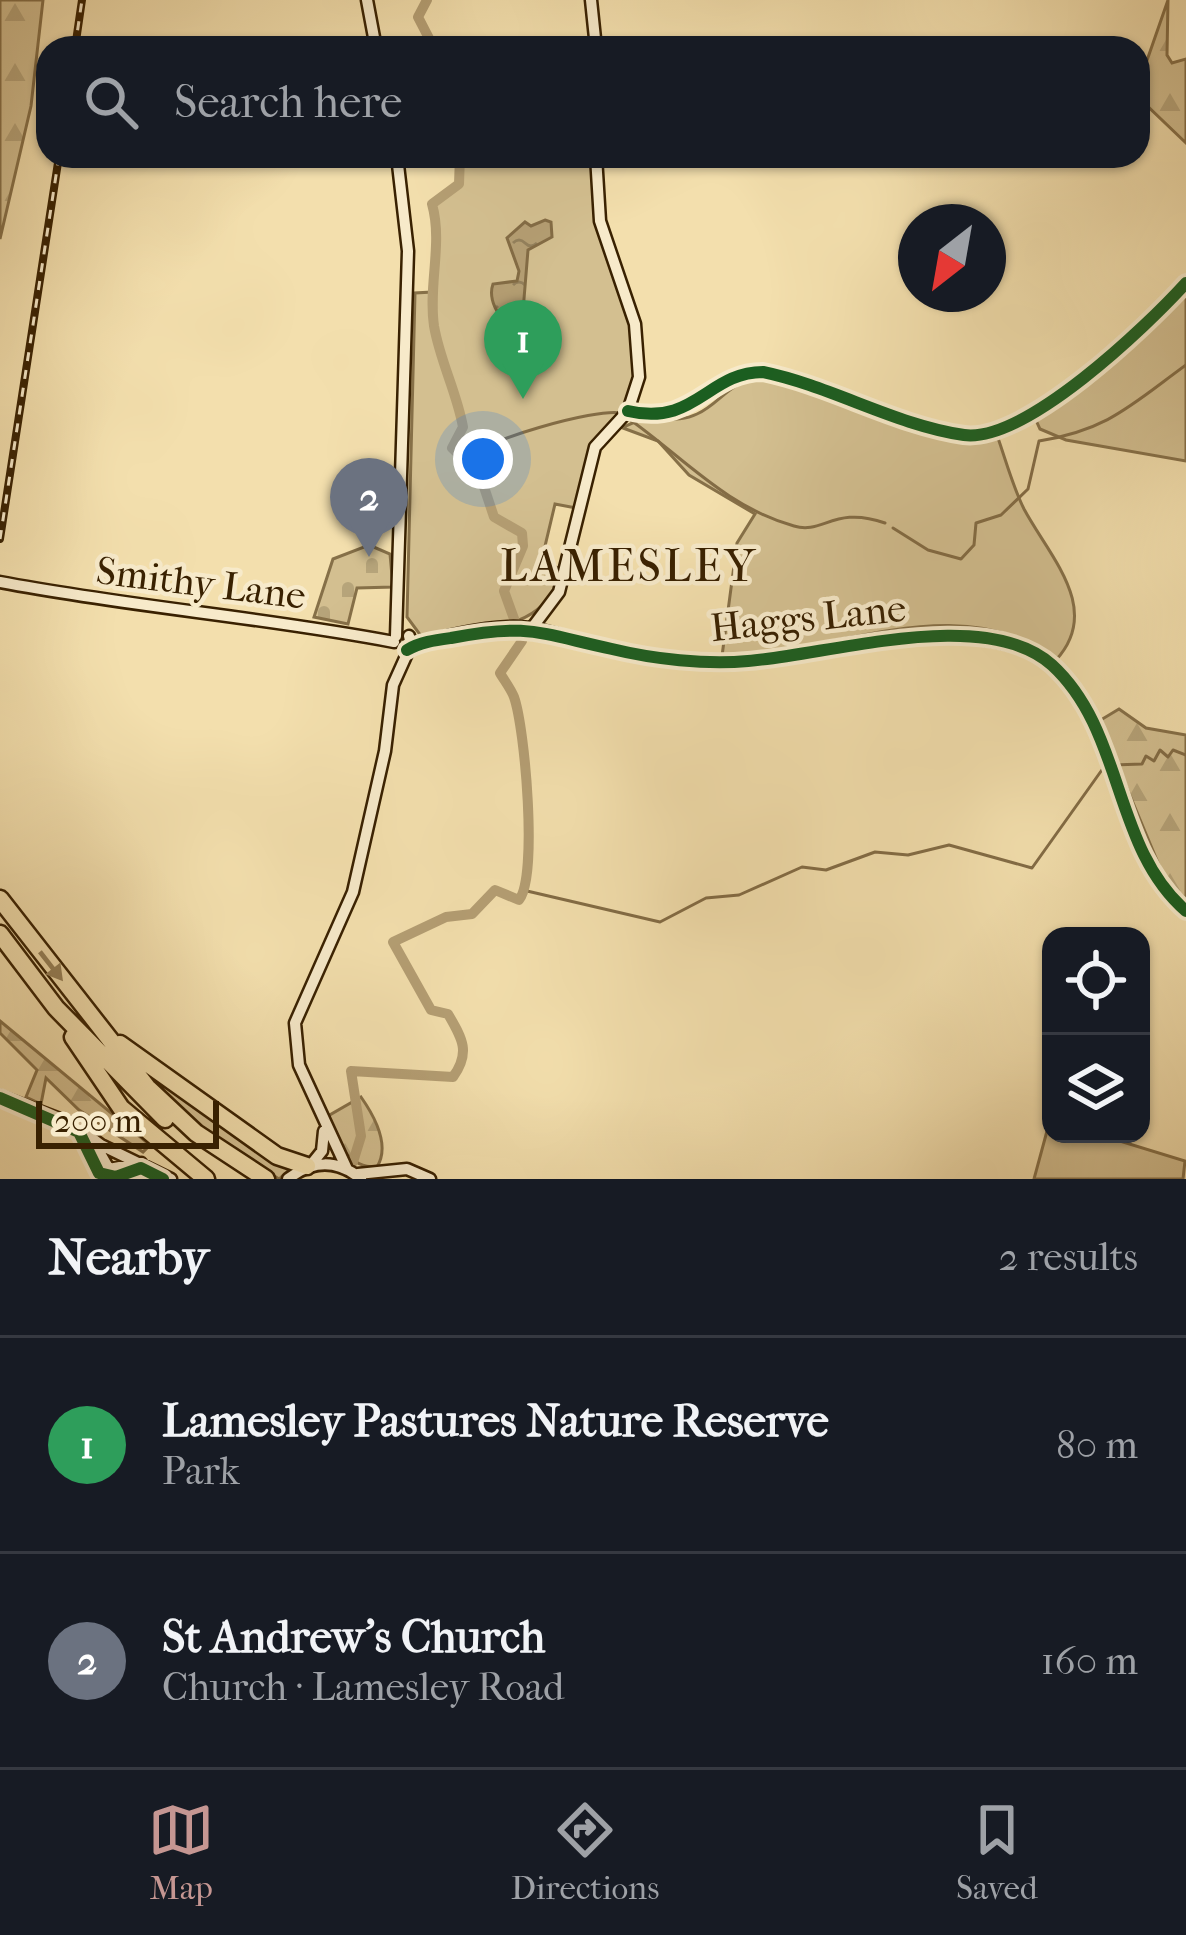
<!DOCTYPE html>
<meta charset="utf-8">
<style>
body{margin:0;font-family:"IM FELL French Canon",serif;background:#20242c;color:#f1f3f6}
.controls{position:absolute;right:36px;bottom:36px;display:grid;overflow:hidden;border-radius:24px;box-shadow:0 3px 9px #0004}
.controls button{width:108px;height:108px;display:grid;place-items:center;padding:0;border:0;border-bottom:3px solid #363941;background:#171b24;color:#f1f3f6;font:60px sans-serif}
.compass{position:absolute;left:898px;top:204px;width:108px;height:108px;border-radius:50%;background:#171b24;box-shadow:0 3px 9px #0004;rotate:211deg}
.scale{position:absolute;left:36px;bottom:30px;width:183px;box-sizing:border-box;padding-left:12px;border:6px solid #392101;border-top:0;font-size:33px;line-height:42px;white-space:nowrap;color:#392101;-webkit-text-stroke:9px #f7eaca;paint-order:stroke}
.you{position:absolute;left:483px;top:459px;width:42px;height:42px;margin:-30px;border:9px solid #fff;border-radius:50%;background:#1a73e8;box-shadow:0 0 0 18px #1a73e833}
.badge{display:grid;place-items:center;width:78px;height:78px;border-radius:50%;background:#c59692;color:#fff;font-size:39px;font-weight:700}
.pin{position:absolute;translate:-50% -99px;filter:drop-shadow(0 3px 6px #0008)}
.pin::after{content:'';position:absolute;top:63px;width:42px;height:36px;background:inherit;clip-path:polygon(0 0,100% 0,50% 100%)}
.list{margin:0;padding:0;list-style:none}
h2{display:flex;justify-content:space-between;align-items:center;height:156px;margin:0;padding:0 48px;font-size:51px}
h2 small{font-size:39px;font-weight:400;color:#9ea1a6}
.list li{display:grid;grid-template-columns:78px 1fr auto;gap:36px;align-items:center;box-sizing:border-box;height:216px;padding:0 48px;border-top:3px solid #363941}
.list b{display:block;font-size:45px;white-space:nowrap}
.list p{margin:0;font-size:39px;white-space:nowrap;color:#9ea1a6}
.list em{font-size:39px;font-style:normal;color:#9ea1a6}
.icon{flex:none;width:66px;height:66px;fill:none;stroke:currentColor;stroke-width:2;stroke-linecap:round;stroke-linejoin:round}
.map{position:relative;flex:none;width:1186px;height:1179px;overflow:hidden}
.search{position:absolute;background:#171b24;box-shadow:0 3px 9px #0004;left:36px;right:36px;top:36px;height:132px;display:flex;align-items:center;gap:30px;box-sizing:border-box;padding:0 42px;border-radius:36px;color:#9ea1a6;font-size:45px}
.sheet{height:588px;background:#171b24}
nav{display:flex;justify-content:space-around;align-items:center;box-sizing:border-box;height:168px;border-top:3px solid #363941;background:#171b24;font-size:33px;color:#9ea1a6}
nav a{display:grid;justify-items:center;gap:6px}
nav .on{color:#c59692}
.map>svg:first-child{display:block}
.green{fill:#d3bf90;stroke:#867048;stroke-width:3}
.forest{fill:url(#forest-firs);stroke:#867048;stroke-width:3}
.cemetery{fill:url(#cemetery-stones);stroke:#867048;stroke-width:3}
.water{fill:url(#water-ripples);stroke:#836c45;stroke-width:3}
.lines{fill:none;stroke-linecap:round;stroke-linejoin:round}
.stream{stroke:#836c45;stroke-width:3}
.river{stroke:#b49e73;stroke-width:10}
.secondary-casing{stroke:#392101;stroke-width:15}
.highway-casing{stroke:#392101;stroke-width:21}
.secondary{stroke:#f7eaca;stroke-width:10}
.highway{stroke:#f3dfad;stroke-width:16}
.rail-casing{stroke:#392101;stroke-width:8}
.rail{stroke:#f7eaca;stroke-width:3;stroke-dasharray:9;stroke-linecap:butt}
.cycleway-casing{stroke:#f7eaca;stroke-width:20}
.cycleway{stroke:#1b5e20;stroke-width:12}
.oneway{fill:#968057}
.labels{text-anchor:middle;stroke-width:9;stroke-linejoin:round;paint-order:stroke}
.street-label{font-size:39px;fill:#392101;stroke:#f7eaca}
.quarter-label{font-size:45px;letter-spacing:3px;fill:#392101;stroke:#f7eaca}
</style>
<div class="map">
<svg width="1186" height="1179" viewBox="0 0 1186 1179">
<defs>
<pattern id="forest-firs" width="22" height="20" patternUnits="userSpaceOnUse" patternTransform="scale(3)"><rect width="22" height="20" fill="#d3bf90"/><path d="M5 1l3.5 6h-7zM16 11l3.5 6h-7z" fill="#b6a47a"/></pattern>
<pattern id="cemetery-stones" width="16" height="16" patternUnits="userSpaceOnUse" patternTransform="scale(3)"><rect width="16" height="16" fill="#d3bf90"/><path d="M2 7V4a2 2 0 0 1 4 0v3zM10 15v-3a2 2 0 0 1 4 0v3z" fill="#b6a47a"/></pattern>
<pattern id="water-ripples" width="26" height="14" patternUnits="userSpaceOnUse" patternTransform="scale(3)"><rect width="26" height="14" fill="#b49e73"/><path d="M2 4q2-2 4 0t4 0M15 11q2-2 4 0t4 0" fill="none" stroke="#93805c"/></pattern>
</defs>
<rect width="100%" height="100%" fill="#f3dfad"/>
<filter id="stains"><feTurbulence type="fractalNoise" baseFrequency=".00167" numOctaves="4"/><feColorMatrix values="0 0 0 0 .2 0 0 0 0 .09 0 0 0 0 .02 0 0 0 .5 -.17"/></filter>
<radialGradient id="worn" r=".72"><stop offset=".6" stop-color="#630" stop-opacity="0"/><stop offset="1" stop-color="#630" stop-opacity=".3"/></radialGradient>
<path class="green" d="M 460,156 L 553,165 L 596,159 L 597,196 L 635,324 L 636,393 L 589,449 L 576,508 L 555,504 L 541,563 L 563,569 C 545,633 487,626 431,638 L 421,636 L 407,617 L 415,293 L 432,292 L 437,238 L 432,204 L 459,184 Z
M 1186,293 L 1186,461 L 1066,440 L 1040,429 L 1035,418 L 1136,341 Z
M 761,377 L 960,439 L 998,438 C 1006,461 1013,487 1024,509 C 1049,556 1103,609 1056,660 C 962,585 827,656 722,656 L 737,543 L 755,514 L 689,475 L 658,441 L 623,428 C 646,412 673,426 697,414 C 721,403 729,381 761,377 Z
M 120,1052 L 290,1169 L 279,1179 L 199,1127 Z
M 1050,1120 L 1051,1134 L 1097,1134 L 1185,1161 L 1183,1179 L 1034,1179 Z"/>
<path class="forest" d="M 0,0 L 43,0 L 31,106 L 0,239 Z
M 1168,0 L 1167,55 L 1172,63 L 1186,59 L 1186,143 L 1138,97 L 1138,72 L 1144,69 Z
M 1119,709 L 1146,728 L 1186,735 L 1186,899 L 1166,882 L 1099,721 Z
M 0,1021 L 150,1145 L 143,1152 L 79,1110 L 46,1078 L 41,1104 L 26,1097 L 37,1070 L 0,1033 Z
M 361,1097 C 375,1117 390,1146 377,1167 C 346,1168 338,1141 328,1116 Z"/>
<path class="cemetery" d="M 369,545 L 390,554 L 393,587 L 357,588 L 348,624 L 314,617 L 333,559 Z"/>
<path class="water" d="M 545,220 L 551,222 L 552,237 L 528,250 L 523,311 L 510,330 C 500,317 487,301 493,284 L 517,281 L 519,271 L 507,238 L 525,222 L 531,226 Z"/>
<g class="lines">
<path class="stream" d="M 629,419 C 683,457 726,507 794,526 C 823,535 834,505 885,523
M 461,460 C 482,441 595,408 621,413
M 893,528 L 928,550 L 961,559 L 974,545 L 976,523 L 1001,515 L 1028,489 L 1039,441 C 1108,430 1131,405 1186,365
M 1113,765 L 1142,764 L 1146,756 L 1154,761 L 1160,750 L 1168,757 L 1173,750 L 1186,755
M 527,891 L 660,922 L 706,898 L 739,895 L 802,867 L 826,870 L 875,852 L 908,855 L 949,845 L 1032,868 L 1104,767"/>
<path class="river" d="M 427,0 L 418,17 L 434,48
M 353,1162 L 361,1136 L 351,1071 L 453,1077 C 471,1052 462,1038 448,1014 L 431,1010 L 393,942 L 446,917 L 472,914 L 495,890 L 519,900 C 538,876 525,728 514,697 C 511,689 504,680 500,673 L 522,641 L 504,591 L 523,546 L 522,533 L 494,517 L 480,475 L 452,448 L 463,427 C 457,393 440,361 434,326 C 428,285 443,243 432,204 L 459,184 L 460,156"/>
<g class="secondary-casing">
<path id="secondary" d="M 367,0 L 376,48
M 591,0 L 596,48
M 628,411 C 695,427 708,372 763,372 C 831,386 895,425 964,435 C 1025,443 1146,327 1186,283
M 0,582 C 131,607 263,617 394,642
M 532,628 L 559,592 L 595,447 L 628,411 L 639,377 L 635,324 L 600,221 L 596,156
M 396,636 L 408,251 L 397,156
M 410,646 C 440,638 477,628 508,627 C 545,625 580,644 615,650 C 650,657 688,660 724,662 C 794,665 861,633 931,636 C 970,637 1023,639 1053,666 C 1124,733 1112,847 1186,911
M 0,1096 L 73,1124 L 101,1145 L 171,1179
M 93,1141 L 109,1169 L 141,1163
M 310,1166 L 322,1151 L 324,1131
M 347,1169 L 299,1065 L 295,1023 L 353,892 L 385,751 L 393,685 L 411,645 L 409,636
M 358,1174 L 407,1169 L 430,1179
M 288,1179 C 312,1160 337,1159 361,1179"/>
</g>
<g class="highway-casing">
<path id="highway" d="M 0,899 L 147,1087 L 196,1133 L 266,1179
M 0,934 L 56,1008 L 165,1119
M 73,1037 L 121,1108 L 206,1179
M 120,1044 L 277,1156 L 307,1166"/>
</g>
<use href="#secondary" class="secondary"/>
<use href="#highway" class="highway"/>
<g class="rail-casing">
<path id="rail" d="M 75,48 L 82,0
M 0,539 L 59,156"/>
</g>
<use href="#rail" class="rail"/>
<g class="cycleway-casing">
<path id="cycleway" d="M 628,411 C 695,427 708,372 763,372 C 831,386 895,425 964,435 C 1025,443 1146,327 1186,283
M 407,650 C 420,642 436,640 451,638 C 528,623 538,633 612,649 C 653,659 706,665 748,661 C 829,655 985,605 1052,665 C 1125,732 1112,847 1186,911
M 0,1098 L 79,1132 L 99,1173 L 116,1177 L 141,1168 L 163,1179"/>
</g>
<use href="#cycleway" class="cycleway"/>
</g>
<defs><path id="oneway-solid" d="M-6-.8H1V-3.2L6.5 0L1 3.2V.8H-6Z" transform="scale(3)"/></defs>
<use class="oneway" href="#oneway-solid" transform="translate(51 966) rotate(52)"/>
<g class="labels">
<g class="street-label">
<text transform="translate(201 582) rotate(7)" y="14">Smithy Lane</text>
<text transform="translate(808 617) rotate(-6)" y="14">Haggs Lane</text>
</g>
<g class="quarter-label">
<text x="629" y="581">LAMESLEY</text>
</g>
</g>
<rect width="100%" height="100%" filter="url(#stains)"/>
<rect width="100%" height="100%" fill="url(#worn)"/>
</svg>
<div class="controls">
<button><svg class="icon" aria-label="locate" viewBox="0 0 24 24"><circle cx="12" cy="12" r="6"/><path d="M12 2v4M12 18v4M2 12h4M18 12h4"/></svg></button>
<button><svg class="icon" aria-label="layers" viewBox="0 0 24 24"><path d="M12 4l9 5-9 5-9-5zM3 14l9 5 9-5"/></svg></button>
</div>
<svg class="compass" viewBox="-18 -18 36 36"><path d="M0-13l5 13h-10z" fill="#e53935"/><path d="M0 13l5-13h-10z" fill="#9ea1a6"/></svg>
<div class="scale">200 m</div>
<div class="you"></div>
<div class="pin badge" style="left:523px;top:399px;background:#2e9e5b">1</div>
<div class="pin badge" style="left:369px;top:557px;background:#6b7280">2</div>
<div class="search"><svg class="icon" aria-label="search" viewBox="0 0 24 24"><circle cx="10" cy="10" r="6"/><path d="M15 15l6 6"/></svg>Search here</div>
</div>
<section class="sheet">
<h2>Nearby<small>2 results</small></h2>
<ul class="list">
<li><span class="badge" style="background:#2e9e5b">1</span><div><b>Lamesley Pastures Nature Reserve</b><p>Park</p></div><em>80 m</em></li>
<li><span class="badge" style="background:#6b7280">2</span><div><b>St Andrew's Church</b><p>Church · Lamesley Road</p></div><em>160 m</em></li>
</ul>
</section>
<nav>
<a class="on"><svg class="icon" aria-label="map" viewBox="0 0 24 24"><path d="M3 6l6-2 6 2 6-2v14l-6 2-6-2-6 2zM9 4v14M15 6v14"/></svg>Map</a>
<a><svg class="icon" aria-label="directions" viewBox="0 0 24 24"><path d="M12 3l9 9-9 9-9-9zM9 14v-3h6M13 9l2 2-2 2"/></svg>Directions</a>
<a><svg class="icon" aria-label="saved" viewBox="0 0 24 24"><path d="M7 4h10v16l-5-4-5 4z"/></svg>Saved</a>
</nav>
